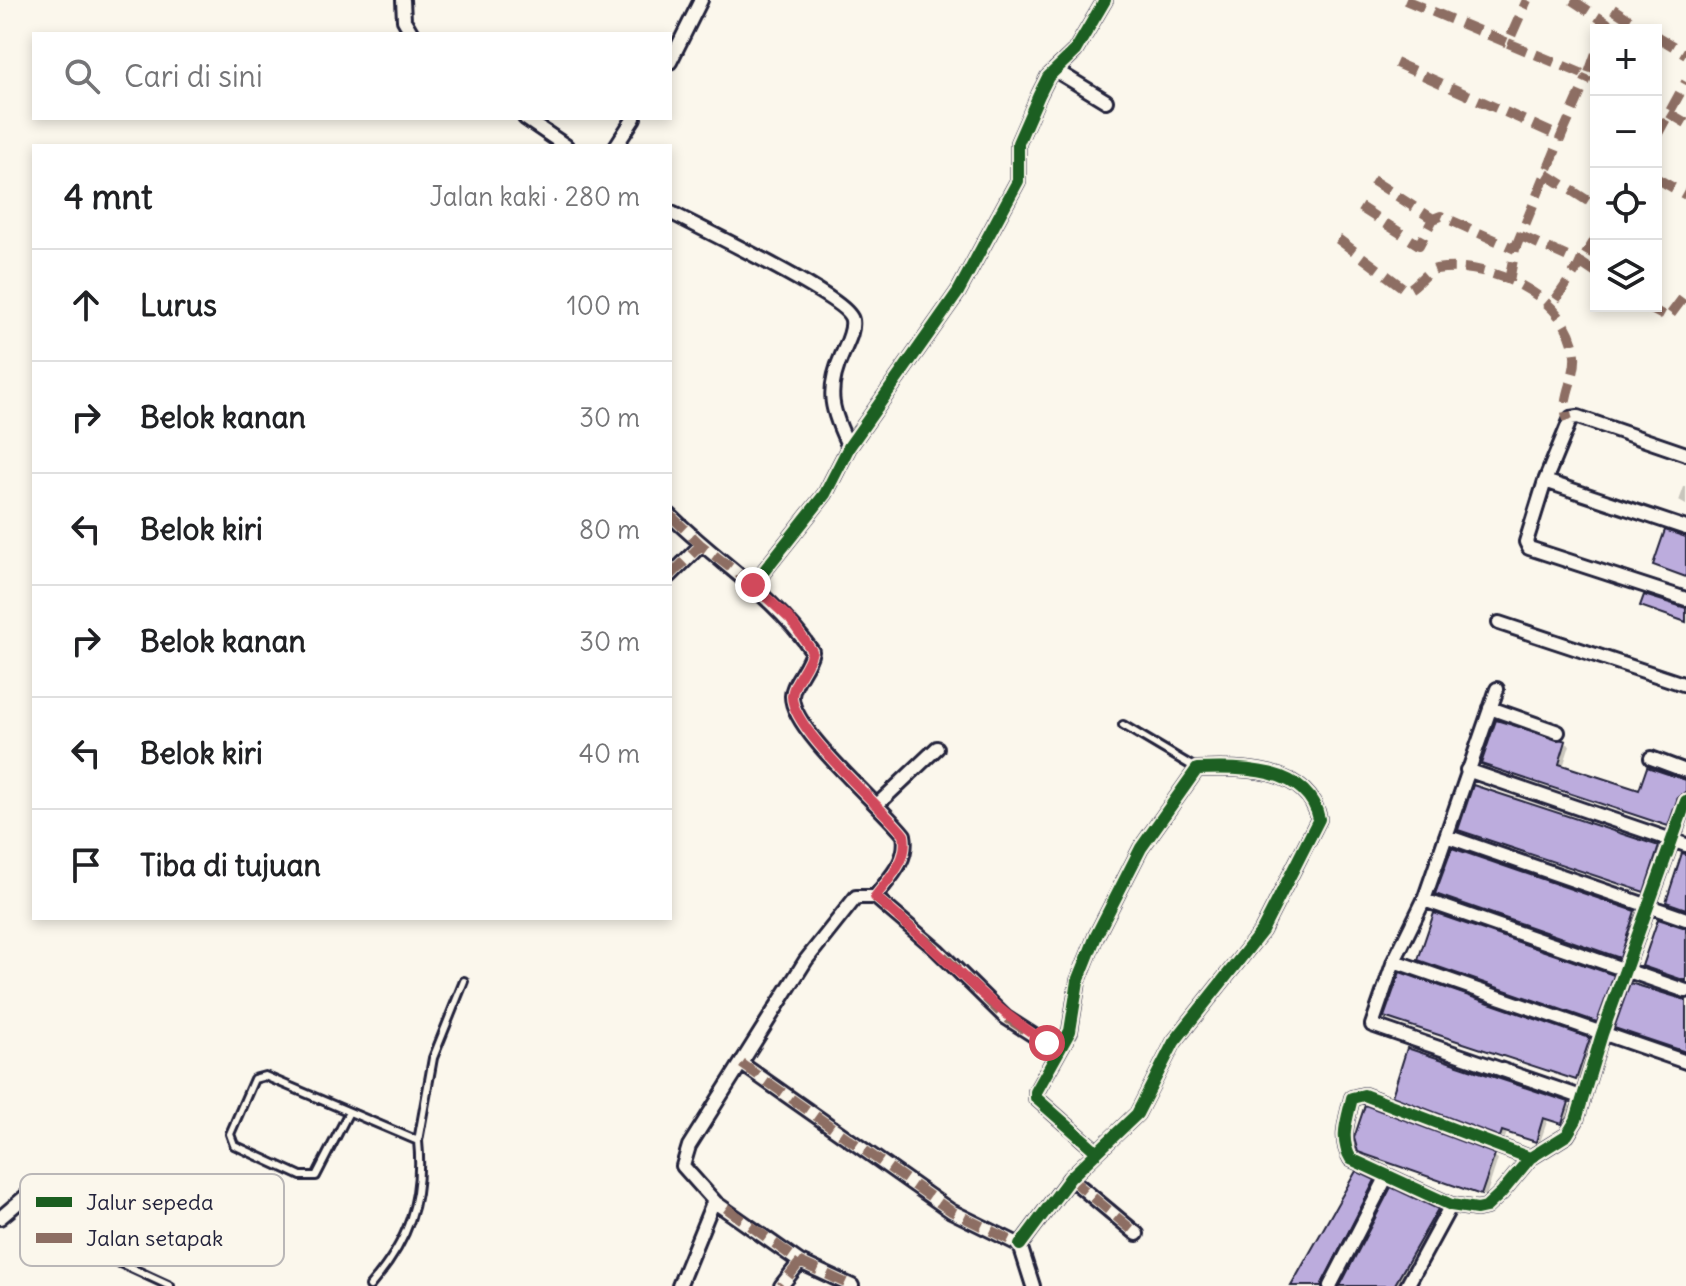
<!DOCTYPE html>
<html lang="id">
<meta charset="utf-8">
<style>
body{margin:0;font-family:Delius,sans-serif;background:#f2f2f2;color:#202124}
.controls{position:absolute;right:24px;top:24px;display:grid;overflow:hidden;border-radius:0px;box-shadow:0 4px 12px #0003}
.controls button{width:72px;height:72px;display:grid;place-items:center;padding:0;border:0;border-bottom:2px solid #e0e0e0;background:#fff;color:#202124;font:40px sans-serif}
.stop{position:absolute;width:24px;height:24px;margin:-18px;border:6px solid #d1495b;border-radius:50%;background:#fff}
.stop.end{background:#d1495b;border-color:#fff;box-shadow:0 2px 8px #0008}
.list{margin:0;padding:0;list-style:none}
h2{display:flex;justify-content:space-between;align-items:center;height:104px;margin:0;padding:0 32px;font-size:34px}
h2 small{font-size:26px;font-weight:400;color:#757577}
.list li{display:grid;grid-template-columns:52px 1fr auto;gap:24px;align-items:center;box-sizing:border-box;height:112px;padding:0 32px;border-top:2px solid #e0e0e0}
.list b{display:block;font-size:30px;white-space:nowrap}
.list em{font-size:26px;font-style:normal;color:#757577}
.icon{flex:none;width:44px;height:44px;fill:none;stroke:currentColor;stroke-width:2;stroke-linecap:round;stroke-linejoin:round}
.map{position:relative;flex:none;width:1686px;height:1286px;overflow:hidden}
.search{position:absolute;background:#fff;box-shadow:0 4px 12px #0003;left:32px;top:32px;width:640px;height:88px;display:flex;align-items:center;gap:20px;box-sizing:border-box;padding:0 28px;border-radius:0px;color:#757577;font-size:30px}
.panel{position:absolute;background:#fff;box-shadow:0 4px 12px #0003;left:32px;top:144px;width:640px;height:776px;border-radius:0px}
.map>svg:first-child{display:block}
.shadow{fill:#0003}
.building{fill:#bcacdd;stroke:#22223b;stroke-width:2}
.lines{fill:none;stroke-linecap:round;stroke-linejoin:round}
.service-casing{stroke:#22223b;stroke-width:12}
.minor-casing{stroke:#22223b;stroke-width:18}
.service{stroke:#fbf7ec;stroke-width:6}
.minor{stroke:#fbf7ec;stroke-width:12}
.quiet{stroke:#8d6e63;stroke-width:10;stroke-dasharray:20 10;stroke-linecap:butt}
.cycleway-casing{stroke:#fbf7ec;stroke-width:17}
.cycleway{stroke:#1b5e20;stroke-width:12}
.route{stroke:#d1495b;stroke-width:10}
.key{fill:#fbf7ec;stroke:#bab7b7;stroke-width:2}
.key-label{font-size:22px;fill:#22223b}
</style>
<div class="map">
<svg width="1686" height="1286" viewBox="0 0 1686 1286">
<rect width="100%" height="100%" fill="#fbf7ec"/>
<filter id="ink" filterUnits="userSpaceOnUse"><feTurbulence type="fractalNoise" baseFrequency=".0125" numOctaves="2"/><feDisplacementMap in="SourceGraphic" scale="16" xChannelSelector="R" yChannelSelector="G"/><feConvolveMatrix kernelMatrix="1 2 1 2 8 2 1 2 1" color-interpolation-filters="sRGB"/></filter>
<g filter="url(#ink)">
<path class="shadow" d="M 1684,487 L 1686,487 L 1686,505 L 1679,501 Z
M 1497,722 L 1565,743 L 1570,745 L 1563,767 L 1641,793 L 1686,782 L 1686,798 L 1672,827 L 1488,766 Z
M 1475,788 L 1663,851 L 1647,893 L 1464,832 Z
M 1453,850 L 1639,915 L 1624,959 L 1442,896 Z
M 1425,962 L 1613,977 L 1617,980 L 1602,1023 Z
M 1391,1019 L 1589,1040 L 1593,1043 L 1581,1081 Z
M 1409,1051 L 1568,1104 L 1573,1107 L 1567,1125 L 1548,1119 L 1540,1142 L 1507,1132 L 1505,1138 L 1399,1098 Z
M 1365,1154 L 1494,1156 L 1498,1159 L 1486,1196 Z
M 1357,1174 L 1378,1184 L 1326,1286 L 1293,1286 Z
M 1437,1210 L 1441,1213 L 1399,1286 L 1342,1286 Z"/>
<path class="building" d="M 1665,530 L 1686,537 L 1686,577 L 1653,565 Z
M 1644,595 L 1686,608 L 1686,622 L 1640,606 Z
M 1496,720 L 1566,741 L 1559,764 L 1639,790 L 1647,767 L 1686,780 L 1686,792 L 1678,797 L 1668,826 L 1481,764 Z
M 1473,785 L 1659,846 L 1644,892 L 1458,830 Z
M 1452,848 L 1635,911 L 1620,958 L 1435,894 Z
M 1682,853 L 1686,854 L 1686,909 L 1666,902 Z
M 1434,913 L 1614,975 L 1597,1022 L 1418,960 Z
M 1658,919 L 1686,928 L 1686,981 L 1642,966 Z
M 1400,972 L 1590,1038 L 1576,1080 L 1384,1017 Z
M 1630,983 L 1686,1000 L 1686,1052 L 1614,1028 Z
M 1407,1048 L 1569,1102 L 1562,1124 L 1543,1118 L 1536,1142 L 1502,1131 L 1500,1137 L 1392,1096 Z
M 1365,1105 L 1495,1154 L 1481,1195 L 1358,1152 L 1354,1138 Z
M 1356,1171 L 1375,1180 L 1321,1286 L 1291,1286 Z
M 1391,1187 L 1438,1209 L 1394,1286 L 1340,1286 Z"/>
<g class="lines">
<g class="service-casing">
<path id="service" d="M 1123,725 L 1197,769
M 349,1112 L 316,1176 L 301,1176 L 234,1145 L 230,1134 L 254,1079 L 265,1076 L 418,1141 C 424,1200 408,1242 370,1286
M 418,1141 L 433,1058 L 464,981
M 107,1257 L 170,1286"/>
</g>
<g class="minor-casing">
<path id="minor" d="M 403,0 L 404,20 L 412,34
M 670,62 L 701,0
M 1055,70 L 1106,101
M 525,118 L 566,146
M 616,146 L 634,118
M 670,212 C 697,227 849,298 852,320 C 854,332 846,345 842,355 C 825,392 832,412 849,447
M 1686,454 L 1578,417 L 1571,418 L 1545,481 L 1526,542 L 1529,548 L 1686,599
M 1545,481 L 1686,528
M 670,515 C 717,562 774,595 812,651 C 809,667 793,681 792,696 C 791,730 882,806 904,835 C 909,861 889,878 875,897
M 670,576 L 701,545
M 753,585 L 825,494 L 849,447 L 958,292 L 1018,181 L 1018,143 L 1039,95 L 1048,77 L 1075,51 L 1105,0
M 1499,623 L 1686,685
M 1497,689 L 1424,900 L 1394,961 L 1372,1025 L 1581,1097
M 1490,708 L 1558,732
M 1651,758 L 1686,771
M 1467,770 L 1686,845
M 877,805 L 937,748
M 1446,836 L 1686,919
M 1424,900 L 1686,991
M 1394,961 L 1686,1062
M 742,1064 L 951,1211 L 1020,1245
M 1530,1158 L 1364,1095 L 1352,1098 C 1347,1120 1339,1139 1351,1159 L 1451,1205 L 1477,1209 L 1486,1207 L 1501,1193 L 1530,1158 L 1567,1135 L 1576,1120 L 1602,1034 L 1686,801
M 1070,1178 L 1137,1234
M 716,1203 L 683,1166 L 689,1146 L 806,960 L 856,897 L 875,897 L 937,950 L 1005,1017 L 1058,1051
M 0,1218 L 33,1190
M 1020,1245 L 1070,1178 L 1137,1114 L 1174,1042 L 1262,931 L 1319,819 C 1308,766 1240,767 1197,769 L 1141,848 L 1096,936 L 1078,981 L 1070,1031 L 1036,1092 L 1036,1098 L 1096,1151
M 1020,1245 L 1033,1286
M 800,1262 L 852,1286
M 679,1286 L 712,1205 L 716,1203 L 800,1262 L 781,1286
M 1330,1286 L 1387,1176
M 1407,1286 L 1451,1205"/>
</g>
<use href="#service" class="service"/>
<use href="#minor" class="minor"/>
<path class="quiet" d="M 1405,0 L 1508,43 L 1527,0
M 1572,0 L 1607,23 L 1605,30
M 1613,9 L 1645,30
M 1656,36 L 1686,54
M 1508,43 L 1588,76 L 1596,53
M 1396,63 L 1561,137 L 1588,76
M 1669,113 L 1686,123
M 1656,137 L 1686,82
M 1546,174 L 1596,206
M 1656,178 L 1686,195
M 1372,180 L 1433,219
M 1360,207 L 1419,245 L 1433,219 L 1441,216 L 1515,249
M 1521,236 L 1581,263 L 1552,305
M 1596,238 L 1581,263 L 1596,273
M 1338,239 L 1406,290 C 1418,287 1423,272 1436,269 C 1489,260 1569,296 1575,355 C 1577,379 1559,396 1568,420
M 1509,281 L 1515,249 L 1561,137
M 1646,306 L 1668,318 L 1686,294
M 670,515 L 701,545 L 753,585
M 670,576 L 701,545
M 875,897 L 937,950 L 1005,1017 L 1058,1051
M 742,1064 L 951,1211 L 1020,1245 L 1024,1240
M 1070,1178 L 1137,1234
M 726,1208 L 800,1262 L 781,1286
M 800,1262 L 852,1286"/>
<g class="cycleway-casing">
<path id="cycleway" d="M 753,585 L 825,494 L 849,447 L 958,292 L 1018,181 L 1018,143 L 1039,95 L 1048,77 L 1075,51 L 1105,0
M 1530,1158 L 1364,1095 L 1352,1098 C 1347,1120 1339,1139 1351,1159 L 1451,1205 L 1477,1209 L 1486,1207 L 1501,1193 L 1530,1158 L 1567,1135 L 1576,1120 L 1602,1034 L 1686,801
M 1020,1245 L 1070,1178 L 1137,1114 L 1174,1042 L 1262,931 L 1319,819 C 1308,766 1240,767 1197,769 L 1141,848 L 1096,936 L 1078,981 L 1070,1031 L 1036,1092 L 1036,1098 L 1096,1151"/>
</g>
<use href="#cycleway" class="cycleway"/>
</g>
</g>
<g class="lines" filter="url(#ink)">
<path class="route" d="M 753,585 L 790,619 L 812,651 C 809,667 793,681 792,696 C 791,729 882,807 904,835 C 909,861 889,878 875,897 C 934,945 982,1002 1047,1043"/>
</g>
<rect x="20" y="1174" width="264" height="92" rx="12" class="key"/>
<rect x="36" y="1197" width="36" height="10" fill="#1b5e20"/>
<rect x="36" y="1233" width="36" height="10" fill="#8d6e63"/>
<g class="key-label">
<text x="86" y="1210">Jalur sepeda</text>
<text x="86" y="1246">Jalan setapak</text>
</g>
</svg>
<div class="controls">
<button>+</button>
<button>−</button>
<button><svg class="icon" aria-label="locate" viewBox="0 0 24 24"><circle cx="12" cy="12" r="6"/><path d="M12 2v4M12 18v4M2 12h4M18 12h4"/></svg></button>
<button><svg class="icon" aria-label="layers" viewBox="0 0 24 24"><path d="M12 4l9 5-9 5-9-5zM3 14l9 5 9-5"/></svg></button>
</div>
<div class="stop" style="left:1047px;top:1043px"></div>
<div class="stop end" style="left:753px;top:585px"></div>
<div class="search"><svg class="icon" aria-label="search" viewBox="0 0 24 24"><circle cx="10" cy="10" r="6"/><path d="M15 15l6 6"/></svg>Cari di sini</div>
<section class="panel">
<h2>4 mnt<small>Jalan kaki · 280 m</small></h2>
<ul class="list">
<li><svg class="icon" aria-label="ahead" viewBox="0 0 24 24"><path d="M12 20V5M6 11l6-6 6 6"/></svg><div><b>Lurus</b></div><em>100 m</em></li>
<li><svg class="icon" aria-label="right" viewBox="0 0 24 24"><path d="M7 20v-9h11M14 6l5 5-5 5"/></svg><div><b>Belok kanan</b></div><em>30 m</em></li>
<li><svg class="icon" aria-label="left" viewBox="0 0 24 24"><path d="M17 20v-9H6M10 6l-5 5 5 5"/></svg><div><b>Belok kiri</b></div><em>80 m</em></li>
<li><svg class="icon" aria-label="right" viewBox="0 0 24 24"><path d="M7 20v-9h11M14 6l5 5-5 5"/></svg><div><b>Belok kanan</b></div><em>30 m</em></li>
<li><svg class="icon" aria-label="left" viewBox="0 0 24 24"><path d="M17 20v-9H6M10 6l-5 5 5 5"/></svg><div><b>Belok kiri</b></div><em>40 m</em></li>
<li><svg class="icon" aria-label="arrive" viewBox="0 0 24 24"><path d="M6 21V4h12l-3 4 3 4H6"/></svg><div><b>Tiba di tujuan</b></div></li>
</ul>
</section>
</div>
